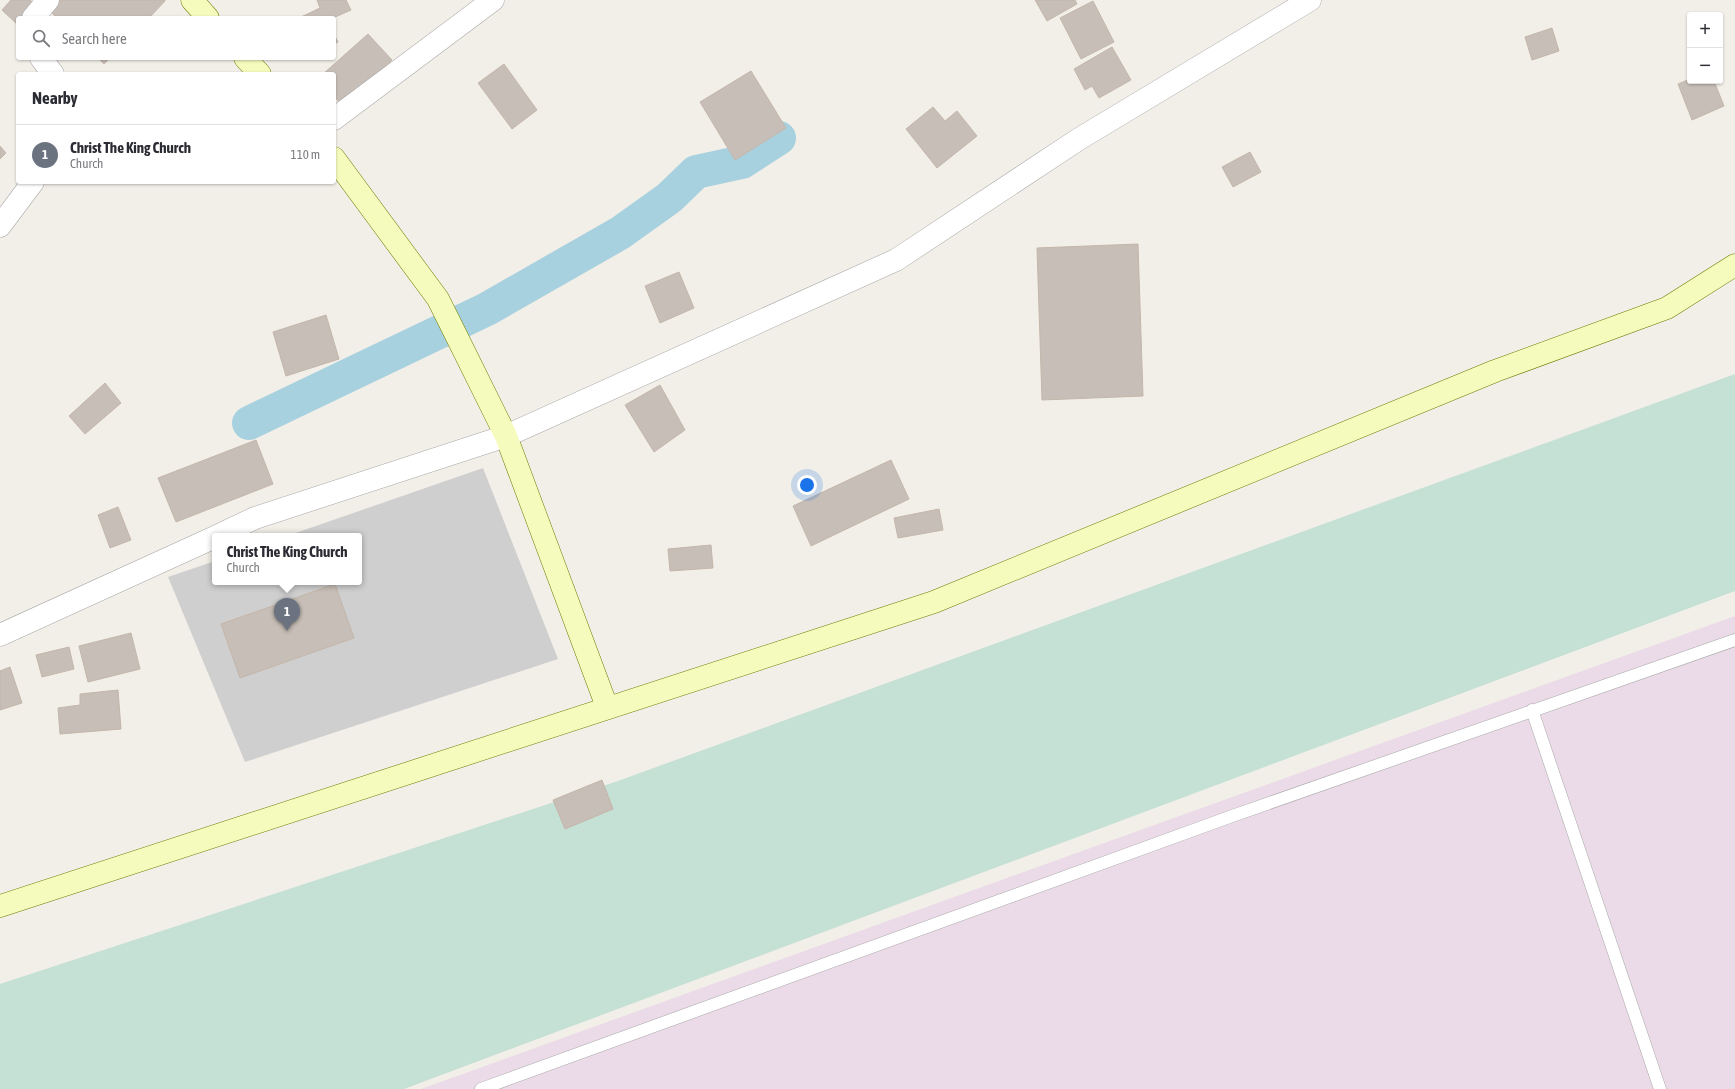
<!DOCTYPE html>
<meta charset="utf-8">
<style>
body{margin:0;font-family:"Asap Condensed",sans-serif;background:#f7f7f7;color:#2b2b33}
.controls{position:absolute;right:12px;top:12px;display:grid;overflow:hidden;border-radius:4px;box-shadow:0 1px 3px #0004}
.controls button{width:36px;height:36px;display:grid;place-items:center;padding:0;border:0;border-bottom:1px solid #e1e1e2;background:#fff;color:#2b2b33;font:20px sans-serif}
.you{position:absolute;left:807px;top:485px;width:14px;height:14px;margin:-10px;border:3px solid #fff;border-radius:50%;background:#1a73e8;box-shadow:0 0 0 6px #1a73e833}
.badge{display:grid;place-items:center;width:26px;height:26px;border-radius:50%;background:#d30800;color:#fff;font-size:13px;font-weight:700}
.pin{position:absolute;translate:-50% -33px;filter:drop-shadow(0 1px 2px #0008)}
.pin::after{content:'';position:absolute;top:21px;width:14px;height:12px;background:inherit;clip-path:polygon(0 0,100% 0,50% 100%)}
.popup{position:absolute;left:212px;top:533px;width:150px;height:52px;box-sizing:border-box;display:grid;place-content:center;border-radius:4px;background:#fff;filter:drop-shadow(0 1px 3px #0005);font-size:13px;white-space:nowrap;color:#7c7c81}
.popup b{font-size:15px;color:#2b2b33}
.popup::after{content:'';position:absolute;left:50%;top:100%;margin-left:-8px;border:8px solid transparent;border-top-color:#fff}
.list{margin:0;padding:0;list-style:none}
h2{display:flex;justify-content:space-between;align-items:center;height:52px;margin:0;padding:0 16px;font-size:17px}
h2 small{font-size:13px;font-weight:400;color:#7c7c81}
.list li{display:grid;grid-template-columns:26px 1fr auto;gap:12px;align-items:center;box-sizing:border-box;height:60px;padding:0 16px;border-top:1px solid #e1e1e2}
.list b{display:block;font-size:15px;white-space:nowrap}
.list p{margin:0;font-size:13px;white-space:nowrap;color:#7c7c81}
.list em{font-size:13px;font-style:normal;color:#7c7c81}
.icon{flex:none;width:22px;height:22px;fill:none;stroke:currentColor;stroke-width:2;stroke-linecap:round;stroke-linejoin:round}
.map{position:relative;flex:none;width:1735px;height:1089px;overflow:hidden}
.search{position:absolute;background:#fff;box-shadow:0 1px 3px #0004;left:16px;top:16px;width:320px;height:44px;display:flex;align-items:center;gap:10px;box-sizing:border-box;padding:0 14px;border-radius:4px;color:#7c7c81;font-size:15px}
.panel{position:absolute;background:#fff;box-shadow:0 1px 3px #0004;left:16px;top:72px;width:320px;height:112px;border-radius:4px}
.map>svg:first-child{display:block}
.industrial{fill:#ebdae7}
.religious{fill:#cfcfcf}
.wetland{fill:#c5e0d4}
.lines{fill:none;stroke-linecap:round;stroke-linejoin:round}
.canal{stroke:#a8d1df;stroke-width:34}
.building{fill:#c7beb7;stroke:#c4b6aa}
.service-casing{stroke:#a8a8a8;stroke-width:13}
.minor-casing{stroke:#a8a8a8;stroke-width:23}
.secondary-casing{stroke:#6b7e03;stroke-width:23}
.service{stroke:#fff;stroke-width:12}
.minor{stroke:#fff;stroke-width:22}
.secondary{stroke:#f5fbbd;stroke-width:22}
</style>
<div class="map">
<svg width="1735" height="1089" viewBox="0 0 1735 1089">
<rect width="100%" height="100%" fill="#f2efe8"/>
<path class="industrial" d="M 1735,616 L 1735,1089 L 421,1089 Z"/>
<path class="religious" d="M 483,468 L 558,659 L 245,762 L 168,577 L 215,561 L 215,582 L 359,582 L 359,536 L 287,536 Z"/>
<path class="wetland" d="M 1735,374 L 1735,591 L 404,1089 L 0,1089 L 0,984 L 618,781 Z"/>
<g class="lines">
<path class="canal" d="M 249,423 L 487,309 L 620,233 L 669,198 L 696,172 L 742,162 L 779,138"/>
</g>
<path class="building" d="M 11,0 L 30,0 L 38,7 L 29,18 L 18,18 L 18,25 L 2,10 Z
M 58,0 L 165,0 L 165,1 L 149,18 L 57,18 L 49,10 Z
M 317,0 L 346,0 L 351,10 L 333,18 L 299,18 L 320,8 Z
M 1035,0 L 1075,0 L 1077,4 L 1047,21 Z
M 1093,1 L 1114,42 L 1081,59 L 1060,18 Z
M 1552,28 L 1559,51 L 1532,60 L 1525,37 Z
M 368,34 L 392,60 L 342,105 L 334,96 L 334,74 L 323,74 Z
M 334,35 L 338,42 L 334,44 Z
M 1112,47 L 1131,80 L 1099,98 L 1092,86 L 1085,90 L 1074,69 Z
M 98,58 L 110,58 L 104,64 Z
M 504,64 L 537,110 L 512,129 L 478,83 Z
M 751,71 L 786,128 L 735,160 L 700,102 Z
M 1690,79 L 1690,81 L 1714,81 L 1724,106 L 1692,120 L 1678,84 Z
M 933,107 L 945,121 L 957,111 L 977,136 L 937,168 L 906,129 Z
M 0,146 L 6,153 L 0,159 Z
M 1250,152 L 1261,172 L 1233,187 L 1222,167 Z
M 1138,244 L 1143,396 L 1042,400 L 1037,248 Z
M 679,272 L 694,308 L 660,323 L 645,286 Z
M 326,315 L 339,359 L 286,376 L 273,332 Z
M 105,383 L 121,403 L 85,434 L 69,416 Z
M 660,385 L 685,430 L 654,452 L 625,405 Z
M 256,440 L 273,484 L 176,522 L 158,478 Z
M 891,460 L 909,499 L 811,546 L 793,506 Z
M 118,507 L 131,540 L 110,548 L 98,515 Z
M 939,509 L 943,530 L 898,538 L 894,518 Z
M 711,545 L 713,568 L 670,571 L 668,549 Z
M 335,584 L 354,638 L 240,678 L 221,624 Z
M 131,633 L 140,669 L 88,682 L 79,646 Z
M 69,647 L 74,669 L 42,677 L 36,655 Z
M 10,667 L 22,703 L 0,710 L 0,671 Z
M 118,690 L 121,729 L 60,734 L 58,708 L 80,705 L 80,694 Z
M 602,780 L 613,809 L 565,829 L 553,800 Z"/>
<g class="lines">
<g class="service-casing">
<path id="service" d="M 1532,710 L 1660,1089
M 481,1089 L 1235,815 L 1735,640"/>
</g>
<g class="minor-casing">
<path id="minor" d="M 33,18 L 48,0
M 41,58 L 53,74
M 334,119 L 493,0
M 0,226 L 33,182
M 217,536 L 255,518 L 506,436 L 896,260 L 1079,139 L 1310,0
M 0,635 L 215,537"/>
</g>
<g class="secondary-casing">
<path id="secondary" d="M 192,0 L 208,18
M 245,58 L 260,74
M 334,158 L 438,299 L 455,333 L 506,436 L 607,707
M 0,906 L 934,602 L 1495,371 L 1667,308 L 1735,265"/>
</g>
<use href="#service" class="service"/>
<use href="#minor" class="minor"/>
<use href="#secondary" class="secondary"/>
</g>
</svg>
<div class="controls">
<button>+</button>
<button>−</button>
</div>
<div class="you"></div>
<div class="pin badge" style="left:287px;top:631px;background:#6b7280">1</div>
<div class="popup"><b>Christ The King Church</b>Church</div>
<div class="search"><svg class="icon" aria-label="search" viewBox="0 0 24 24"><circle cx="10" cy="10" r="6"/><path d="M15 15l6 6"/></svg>Search here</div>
<section class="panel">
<h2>Nearby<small></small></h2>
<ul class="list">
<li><span class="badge" style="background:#6b7280">1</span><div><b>Christ The King Church</b><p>Church</p></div><em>110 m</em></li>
</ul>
</section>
</div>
